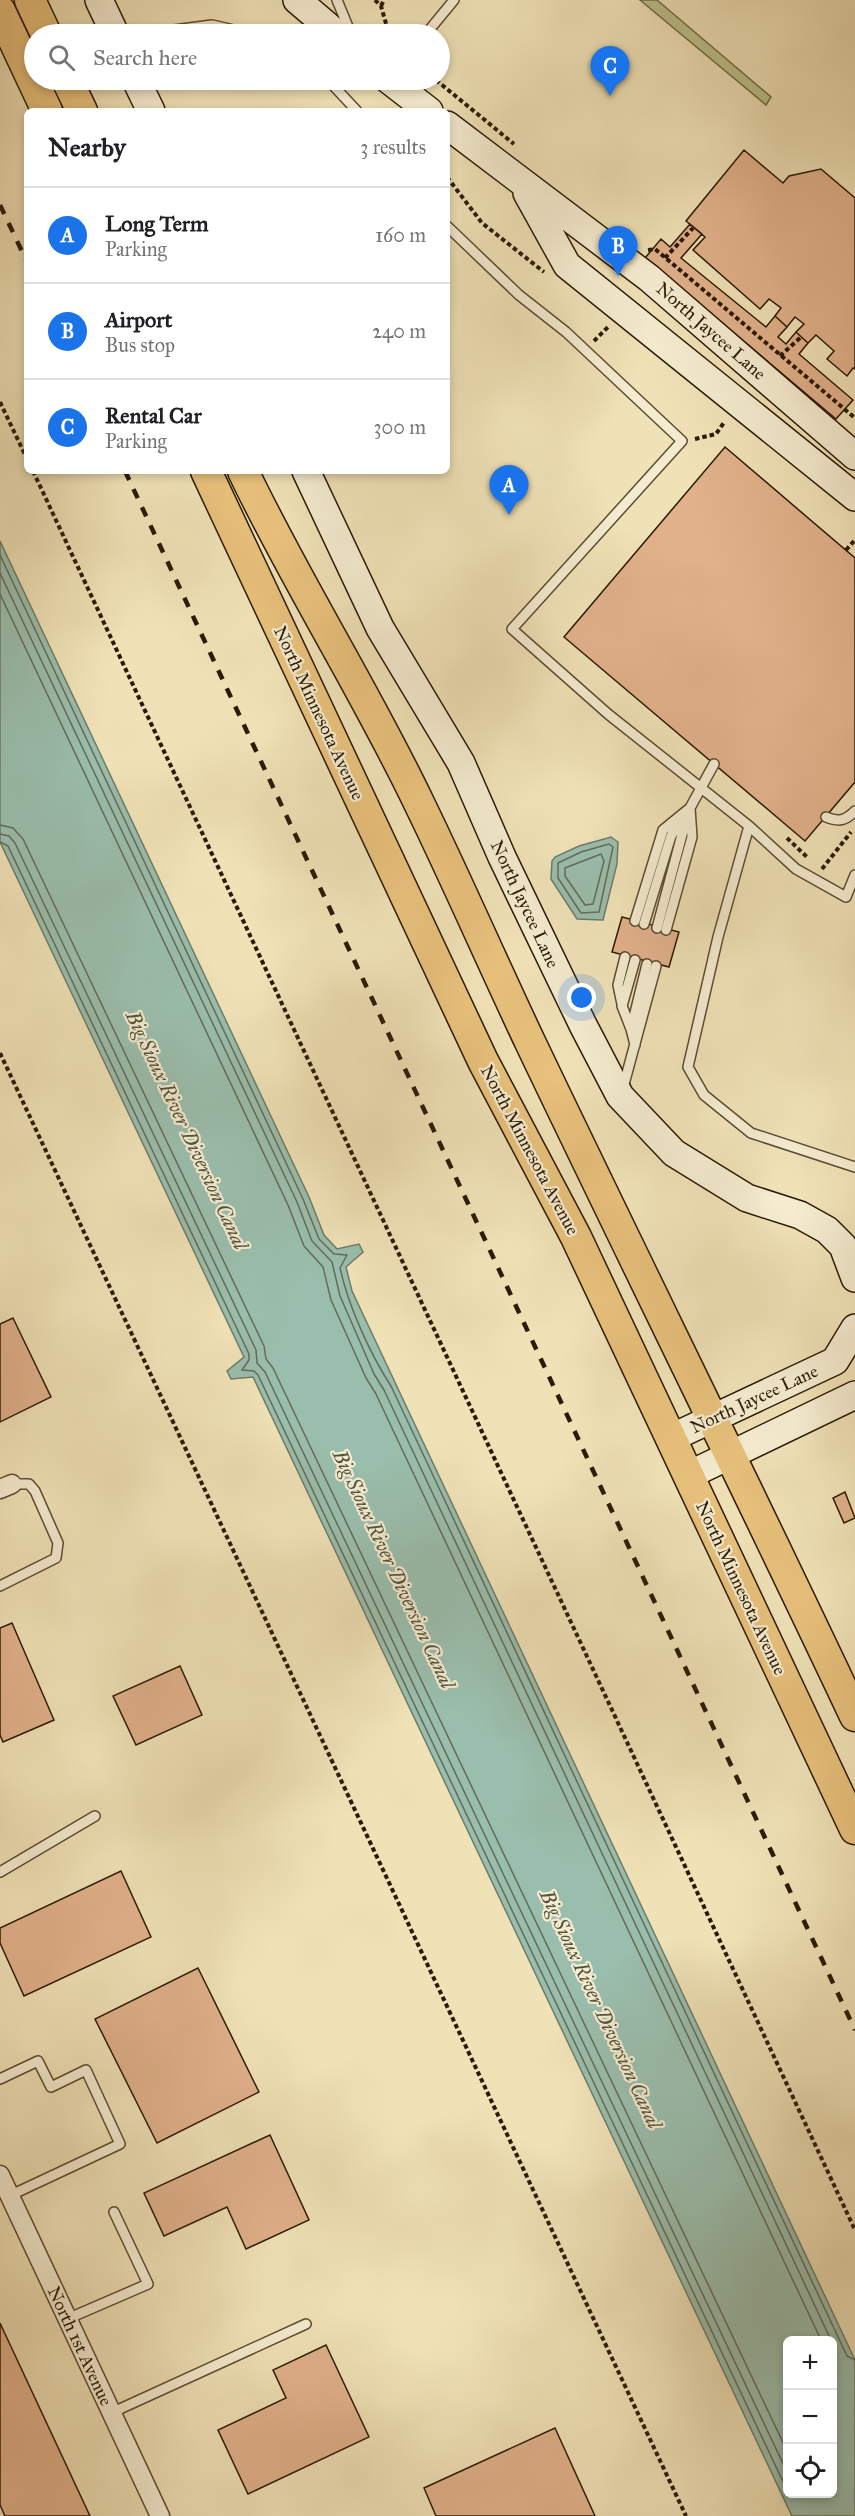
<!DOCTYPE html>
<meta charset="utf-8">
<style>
body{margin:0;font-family:"IM FELL Great Primer",serif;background:#f2f2f2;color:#202124}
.controls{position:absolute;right:18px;bottom:18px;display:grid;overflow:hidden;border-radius:9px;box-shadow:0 3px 9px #0003}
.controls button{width:54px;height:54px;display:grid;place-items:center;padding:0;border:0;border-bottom:2px solid #e0e0e0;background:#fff;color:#202124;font:30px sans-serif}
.you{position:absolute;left:582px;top:998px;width:21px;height:21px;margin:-15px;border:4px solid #fff;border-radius:50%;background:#1a73e8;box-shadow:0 0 0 9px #1a73e833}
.badge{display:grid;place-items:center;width:39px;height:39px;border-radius:50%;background:#1a73e8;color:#fff;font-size:20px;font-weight:700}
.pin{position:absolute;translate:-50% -50px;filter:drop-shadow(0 2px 3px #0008)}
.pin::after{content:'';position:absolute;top:32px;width:21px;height:18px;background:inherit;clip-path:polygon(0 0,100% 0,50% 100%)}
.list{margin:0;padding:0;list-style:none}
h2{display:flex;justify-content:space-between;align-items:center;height:78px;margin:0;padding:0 24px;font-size:26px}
h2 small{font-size:20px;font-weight:400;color:#757577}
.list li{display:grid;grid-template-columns:39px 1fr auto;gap:18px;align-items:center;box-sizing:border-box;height:96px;padding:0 24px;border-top:2px solid #e0e0e0}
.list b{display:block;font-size:22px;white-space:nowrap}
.list p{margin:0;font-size:20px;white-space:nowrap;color:#757577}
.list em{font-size:20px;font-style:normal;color:#757577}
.icon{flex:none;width:33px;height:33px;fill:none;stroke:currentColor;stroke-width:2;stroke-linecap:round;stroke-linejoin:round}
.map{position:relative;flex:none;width:855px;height:2516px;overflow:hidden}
.search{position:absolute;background:#fff;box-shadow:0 3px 9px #0003;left:24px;top:24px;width:426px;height:66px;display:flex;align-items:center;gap:15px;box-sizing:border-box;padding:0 21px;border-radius:33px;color:#757577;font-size:22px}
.panel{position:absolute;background:#fff;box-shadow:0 3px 9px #0003;left:24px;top:108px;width:426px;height:366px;border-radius:9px}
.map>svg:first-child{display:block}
.green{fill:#bcc28c;stroke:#736e48;stroke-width:1.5}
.water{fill:#9abead;stroke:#6d7c69;stroke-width:1.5;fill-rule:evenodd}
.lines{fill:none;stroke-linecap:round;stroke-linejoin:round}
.shore{stroke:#626c58;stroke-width:1.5}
.building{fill:#e1b18b;stroke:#2a1a04;stroke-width:1.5}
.service-casing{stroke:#5c4c31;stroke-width:12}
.minor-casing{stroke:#5c4c31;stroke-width:21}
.secondary-casing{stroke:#2a1a04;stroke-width:30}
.primary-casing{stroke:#2a1a04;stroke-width:33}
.path{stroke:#2a1a04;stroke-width:4;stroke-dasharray:4.5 3;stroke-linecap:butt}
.service{stroke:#f5ecd0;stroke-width:9}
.minor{stroke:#f5ecd0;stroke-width:18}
.secondary{stroke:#f5ecd0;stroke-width:27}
.primary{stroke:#e8c17c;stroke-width:30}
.rail{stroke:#2a1a04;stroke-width:4.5;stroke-dasharray:10 10;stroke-linecap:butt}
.labels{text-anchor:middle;stroke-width:4.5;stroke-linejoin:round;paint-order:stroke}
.street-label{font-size:18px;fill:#2a1a04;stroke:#f5ecd0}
.water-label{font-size:20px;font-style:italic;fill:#51533f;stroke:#f5ecd0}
</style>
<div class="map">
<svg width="855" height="2516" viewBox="0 0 855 2516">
<rect width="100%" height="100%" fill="#f0e2b7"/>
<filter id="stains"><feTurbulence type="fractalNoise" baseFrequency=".00333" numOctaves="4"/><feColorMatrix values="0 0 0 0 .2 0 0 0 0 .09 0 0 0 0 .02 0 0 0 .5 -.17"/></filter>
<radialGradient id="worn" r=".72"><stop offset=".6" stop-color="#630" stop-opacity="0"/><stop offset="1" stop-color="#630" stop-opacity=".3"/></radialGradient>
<path class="green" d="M 640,0 L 657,0 L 771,97 L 766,105 Z"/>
<path class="water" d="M 0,541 L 309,1197 L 324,1235 L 337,1249 L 359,1244 L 363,1252 L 346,1267 L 352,1291 L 855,2360 L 855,2516 L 792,2516 L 253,1377 L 231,1379 L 227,1371 L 244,1357 L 0,842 ZM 788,2340 L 832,2340 L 832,2494 L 788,2494 Z
M 611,837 L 618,842 L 617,864 L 603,920 L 577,919 L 551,879 L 552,861 L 555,857 L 579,846 Z"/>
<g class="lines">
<path class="shore" d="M 0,555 L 303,1199 L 319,1239 L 334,1254 L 347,1255 L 340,1268 C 348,1305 370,1354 391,1386 L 847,2356 L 855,2360
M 0,573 L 297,1202 L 312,1241 L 332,1262 L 340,1296 L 374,1374 L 384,1390 L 831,2340
M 0,594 L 288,1205 L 304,1246 L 323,1267 L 331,1300 L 366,1378 L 376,1394 L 821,2340
M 0,825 L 13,828 L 23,839 L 264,1346 L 266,1359 L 273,1368 L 788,2453
M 0,834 L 9,836 L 15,843 L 256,1350 L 257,1363 L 265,1372 L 788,2474
M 0,842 L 8,846 L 249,1354 L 249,1360 L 242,1370 L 254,1371 L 258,1375 L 788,2492
M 609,844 L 613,847 L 599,912 L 581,913 L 558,878 L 558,863 L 581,852 Z
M 601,854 L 604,861 L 593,904 L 585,905 L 565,876 L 565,868 Z"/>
</g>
<path class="building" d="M 744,150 L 783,183 L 789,176 L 821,169 L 855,198 L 855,369 L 853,368 L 847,376 L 827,359 L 834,351 L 816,335 L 808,343 L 796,332 L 804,324 L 795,317 L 787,327 L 775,316 L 781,308 L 769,299 L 760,309 L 693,250 L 705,237 L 686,221 Z
M 690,224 L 702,234 L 681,258 L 766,327 L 775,316 L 787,327 L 778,337 L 786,344 L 796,332 L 808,343 L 799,354 L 853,400 L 836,419 L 645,258 L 661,239 L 670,247 Z
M 725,447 L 855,558 L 855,782 L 805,841 L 564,637 Z
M 622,917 L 679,932 L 669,967 L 612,952 Z
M 13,1318 L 51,1397 L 0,1422 L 0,1324 Z
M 845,1492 L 855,1518 L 844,1523 L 833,1498 Z
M 12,1623 L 54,1720 L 3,1742 L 0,1735 L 0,1628 Z
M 180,1666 L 202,1715 L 136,1745 L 113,1696 Z
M 121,1871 L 151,1937 L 24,1996 L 0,1943 L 0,1928 Z
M 198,1968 L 259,2092 L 157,2143 L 95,2019 Z
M 270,2135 L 309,2220 L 246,2249 L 227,2207 L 164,2236 L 144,2193 Z
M 0,2323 L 90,2516 L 5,2516 L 0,2505 Z
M 326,2345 L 369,2437 L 248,2494 L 218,2430 L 286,2398 L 273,2370 Z
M 555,2428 L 595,2516 L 436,2516 L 424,2488 Z"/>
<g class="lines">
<g class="service-casing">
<path id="service" d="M 337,0 L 351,34
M 174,30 L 212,25 L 251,34
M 426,34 L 454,0
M 328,80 L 357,111
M 447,226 L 519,295 L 566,332 L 682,441 L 512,629 L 608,714 L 749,826 L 796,869 L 846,897 L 855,875
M 826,817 C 839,822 845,821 855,811
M 749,826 L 718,937 L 688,1067 L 704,1095 L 751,1133 L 855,1167
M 635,921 L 663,830 L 690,808
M 644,924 L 671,836 L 683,817
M 657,928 L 687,816
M 666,930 L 692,837 L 690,808 L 714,764
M 622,1004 L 618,985 L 625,957
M 631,1029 L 622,1006 L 635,960
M 635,1045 L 631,1029 L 647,964
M 623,1088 L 656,966
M 0,1586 L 56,1558 L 58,1543 L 35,1491 L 29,1484 L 12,1484
M 0,1872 L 95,1816
M 0,2079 L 38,2061 L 51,2087 L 86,2070 L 120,2144 L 9,2196
M 67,2319 L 148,2284 L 114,2212
M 111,2413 L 306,2324"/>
</g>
<g class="minor-casing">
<path id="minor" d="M 0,1489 L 12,1484
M 0,2175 L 160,2516"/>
</g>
<g class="secondary-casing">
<path id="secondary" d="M 99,0 L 115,34
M 297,0 L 337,34
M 136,80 L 151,111
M 389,80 L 429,111
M 447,125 L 649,278 L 855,456
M 527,193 L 567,265 L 855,497
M 306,471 L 380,628 L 461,763 L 502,857 L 583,1025 L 620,1096 L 674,1153 L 747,1198 L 800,1215 L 827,1230 L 843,1246 L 855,1278
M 671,1438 L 835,1361 L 855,1328
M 689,1475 L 855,1395"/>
</g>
<g class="primary-casing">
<path id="primary" d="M 30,0 L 46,34
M 0,11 L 47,111
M 67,80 L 82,111
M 206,471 L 483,1061 L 576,1237 L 855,1829
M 243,471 C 297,584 365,690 419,803 C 458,883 493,964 531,1044 C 638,1268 749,1491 855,1716"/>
</g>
<path class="path" d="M 375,0 L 381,6 L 389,34
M 381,6 L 384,0
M 436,80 L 514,144
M 447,177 L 482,223 L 544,272
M 648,250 L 655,249 L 855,418
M 665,258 L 693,228
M 594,341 L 608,327
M 780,356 L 801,337
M 0,402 L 27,459
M 695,439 L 716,434 L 725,421
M 33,471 L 855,2230
M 846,550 L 855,540
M 787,838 L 808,858
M 822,869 L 851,832
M 0,1053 L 686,2516"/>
<use href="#service" class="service"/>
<use href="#minor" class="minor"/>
<use href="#secondary" class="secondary"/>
<use href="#primary" class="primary"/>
<path class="rail" d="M 0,205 L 27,262
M 125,471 L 855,2030"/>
</g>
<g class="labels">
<g class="street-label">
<text transform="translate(711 331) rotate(41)" y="6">North Jaycee Lane</text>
<text transform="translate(319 713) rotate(65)" y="6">North Minnesota Avenue</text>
<text transform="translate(525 904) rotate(65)" y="6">North Jaycee Lane</text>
<text transform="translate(530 1150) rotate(62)" y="6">North Minnesota Avenue</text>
<text transform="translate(754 1399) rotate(-25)" y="6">North Jaycee Lane</text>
<text transform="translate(741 1588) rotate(65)" y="6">North Minnesota Avenue</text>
<text transform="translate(80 2346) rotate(65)" y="6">North 1st Avenue</text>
</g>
<g class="water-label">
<text transform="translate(187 1130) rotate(65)" y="7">Big Sioux River Diversion Canal</text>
<text transform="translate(394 1569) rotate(65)" y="7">Big Sioux River Diversion Canal</text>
<text transform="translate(601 2009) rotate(65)" y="7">Big Sioux River Diversion Canal</text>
</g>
</g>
<rect width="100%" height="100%" filter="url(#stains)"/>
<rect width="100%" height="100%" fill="url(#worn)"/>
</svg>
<div class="controls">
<button>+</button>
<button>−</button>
<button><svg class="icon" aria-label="locate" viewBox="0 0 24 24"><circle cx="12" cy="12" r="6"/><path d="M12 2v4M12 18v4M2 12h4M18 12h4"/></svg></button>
</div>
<div class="you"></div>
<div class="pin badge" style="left:509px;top:515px">A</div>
<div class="pin badge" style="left:618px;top:276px">B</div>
<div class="pin badge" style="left:610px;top:96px">C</div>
<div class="search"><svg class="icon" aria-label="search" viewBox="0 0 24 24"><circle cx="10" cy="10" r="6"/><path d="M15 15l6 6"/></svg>Search here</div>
<section class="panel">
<h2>Nearby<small>3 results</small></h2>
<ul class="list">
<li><span class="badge">A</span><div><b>Long Term</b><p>Parking</p></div><em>160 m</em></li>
<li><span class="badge">B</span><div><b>Airport</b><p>Bus stop</p></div><em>240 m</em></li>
<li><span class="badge">C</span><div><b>Rental Car</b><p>Parking</p></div><em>300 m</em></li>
</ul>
</section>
</div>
